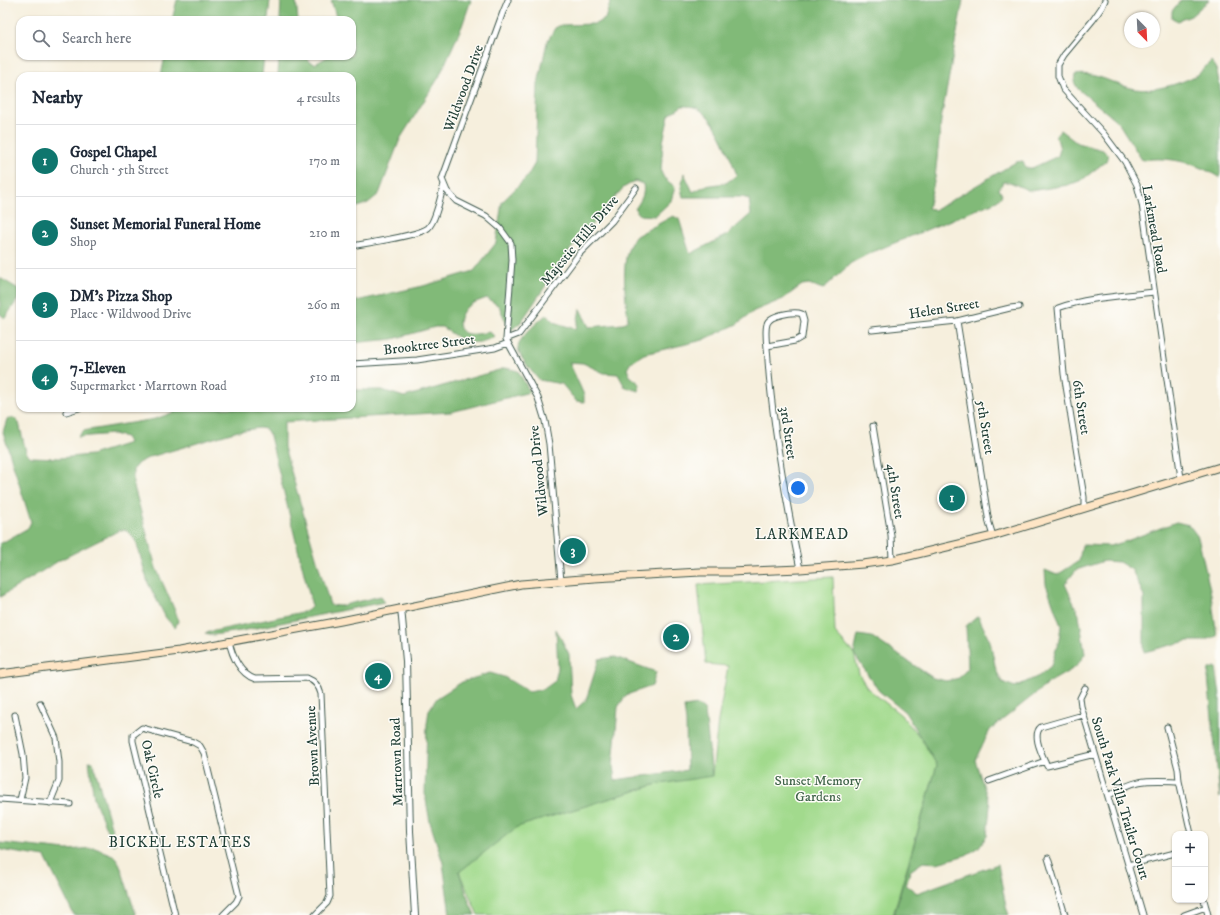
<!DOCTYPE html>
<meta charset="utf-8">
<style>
body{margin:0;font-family:"IM FELL DW Pica",serif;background:#f2f2f3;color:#1f2937}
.controls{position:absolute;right:12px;bottom:12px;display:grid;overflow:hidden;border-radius:8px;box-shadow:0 1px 3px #0004}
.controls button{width:36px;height:36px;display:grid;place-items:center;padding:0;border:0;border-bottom:1px solid #e0e1e3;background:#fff;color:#1f2937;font:20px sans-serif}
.compass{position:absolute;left:1124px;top:12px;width:36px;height:36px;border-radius:50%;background:#fff;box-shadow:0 1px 3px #0004;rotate:156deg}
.you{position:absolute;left:798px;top:488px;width:14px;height:14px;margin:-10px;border:3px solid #fff;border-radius:50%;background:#1a73e8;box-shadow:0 0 0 6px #1a73e833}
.badge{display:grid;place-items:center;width:26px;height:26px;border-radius:50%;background:#0f766e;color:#fff;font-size:13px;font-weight:700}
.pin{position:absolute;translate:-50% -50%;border:2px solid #fff;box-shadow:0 1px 4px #0006}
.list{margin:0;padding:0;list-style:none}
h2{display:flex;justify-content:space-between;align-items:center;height:52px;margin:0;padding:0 16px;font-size:17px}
h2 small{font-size:13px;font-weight:400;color:#747a83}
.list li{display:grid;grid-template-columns:26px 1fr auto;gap:12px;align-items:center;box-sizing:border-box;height:72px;padding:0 16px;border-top:1px solid #e0e1e3}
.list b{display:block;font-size:15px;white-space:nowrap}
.list p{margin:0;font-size:13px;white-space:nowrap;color:#747a83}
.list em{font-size:13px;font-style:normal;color:#747a83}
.icon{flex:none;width:22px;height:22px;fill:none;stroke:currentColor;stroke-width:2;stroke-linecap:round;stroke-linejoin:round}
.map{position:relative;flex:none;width:1220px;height:915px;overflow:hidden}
.search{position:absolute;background:#fff;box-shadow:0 1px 3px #0004;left:16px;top:16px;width:340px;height:44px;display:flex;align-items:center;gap:10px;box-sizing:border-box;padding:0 14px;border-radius:12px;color:#747a83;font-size:15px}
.panel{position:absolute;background:#fff;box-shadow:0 1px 3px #0004;left:16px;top:72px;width:340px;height:340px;border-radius:12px}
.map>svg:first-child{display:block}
.green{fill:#a2da8d;stroke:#608c60}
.forest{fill:#81ba78;stroke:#507c56}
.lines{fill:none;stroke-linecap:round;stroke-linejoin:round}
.minor-casing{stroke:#3f584d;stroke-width:7}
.tertiary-casing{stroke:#3f584d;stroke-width:8}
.secondary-casing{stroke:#3f584d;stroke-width:9}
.minor{stroke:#fff;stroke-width:5}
.tertiary{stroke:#fff;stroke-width:6}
.secondary{stroke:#fee5c5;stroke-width:7}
.labels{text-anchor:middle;stroke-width:3;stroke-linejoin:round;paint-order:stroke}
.street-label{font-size:14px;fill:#1f3d34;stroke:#fdfcf7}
.park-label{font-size:14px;fill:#40644a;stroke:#fdfcf7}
.neighbourhood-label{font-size:15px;letter-spacing:1px;fill:#1f3d34;stroke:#fdfcf7}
</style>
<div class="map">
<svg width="1220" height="915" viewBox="0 0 1220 915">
<rect width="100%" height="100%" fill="#fdfcf7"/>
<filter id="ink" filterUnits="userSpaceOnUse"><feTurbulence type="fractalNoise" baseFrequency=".025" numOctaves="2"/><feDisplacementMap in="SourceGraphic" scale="8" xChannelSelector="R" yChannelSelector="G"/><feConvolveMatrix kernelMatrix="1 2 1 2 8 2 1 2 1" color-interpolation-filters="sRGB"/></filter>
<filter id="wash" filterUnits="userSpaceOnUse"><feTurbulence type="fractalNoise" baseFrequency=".012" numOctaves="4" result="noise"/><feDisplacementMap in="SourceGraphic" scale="16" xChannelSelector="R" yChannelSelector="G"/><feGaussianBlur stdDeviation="0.9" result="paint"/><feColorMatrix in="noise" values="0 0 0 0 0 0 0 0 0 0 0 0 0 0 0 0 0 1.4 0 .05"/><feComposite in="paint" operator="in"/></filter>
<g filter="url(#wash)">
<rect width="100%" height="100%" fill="#f6efdd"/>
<path class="green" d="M 833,577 L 835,633 L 854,654 L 859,674 L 867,688 L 901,715 L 920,737 L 937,765 L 893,915 L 478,915 L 459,872 L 516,827 L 654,785 L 712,775 L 718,721 L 728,666 L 706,664 L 698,585 Z"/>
<path class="forest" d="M 177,0 L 270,0 L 268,20 L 172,20 Z
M 281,0 L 296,0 L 298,20 L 280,20 Z
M 331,0 L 471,0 L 462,26 L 439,77 L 400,139 L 379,194 L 368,203 L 352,209 L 352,76 L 278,76 L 279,56 L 307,56 L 309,62 L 315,64 L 329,56 L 352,56 L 352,20 L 337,20 Z
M 611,0 L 963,0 L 941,120 L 935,178 L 928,208 L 935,210 L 1016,162 L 1023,161 L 1026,168 L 1032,168 L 1058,156 L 1060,149 L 1056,135 L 1060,130 L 1077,143 L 1103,150 L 1108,155 L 1106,161 L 1082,180 L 1068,185 L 1030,191 L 1010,182 L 1003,182 L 999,189 L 1002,195 L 997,201 L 870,253 L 851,263 L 823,289 L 809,284 L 802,285 L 783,299 L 754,311 L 737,324 L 703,340 L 644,354 L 631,362 L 627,369 L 630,376 L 640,384 L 639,391 L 625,387 L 618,374 L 604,373 L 583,363 L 569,362 L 584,395 L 584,402 L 576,401 L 562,384 L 539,380 C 533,373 519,357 518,348 C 518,338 539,321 546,315 L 556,323 L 576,329 L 580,309 L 589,327 L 623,324 L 628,320 C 626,296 618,255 636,236 L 673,216 L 679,219 L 690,254 L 727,235 L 751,214 L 749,199 L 742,197 L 683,197 L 681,188 L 684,173 L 693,192 L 705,186 L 726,183 L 737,175 C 729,155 718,119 697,108 C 693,106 686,106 682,106 L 669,115 L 663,142 L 661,172 L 664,178 L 675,187 L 671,201 L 655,216 L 640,215 L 635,209 C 641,200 645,195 643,184 L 635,181 L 623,188 L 570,250 L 521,322 L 510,331 L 499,306 L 487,298 C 481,300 472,303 467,307 C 459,314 454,331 468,334 C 474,335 483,333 490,332 L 495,337 L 481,342 L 466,343 L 442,327 L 435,327 L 393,339 L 352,343 L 352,302 L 423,286 L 474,271 L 496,243 L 502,202 L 527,177 L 535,163 L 538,84 L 547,42 L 555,28 L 561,25 L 595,24 L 605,19 Z
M 1181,0 L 1209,0 L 1191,16 L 1178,21 L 1172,18 L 1172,11 Z
M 165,56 L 264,56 L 262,76 L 161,76 Z
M 1211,61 L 1216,67 L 1220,88 L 1220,178 C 1197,163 1170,156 1142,160 L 1118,122 L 1078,89 L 1074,82 L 1075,75 C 1097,71 1115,86 1135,89 C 1152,92 1180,84 1195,76 C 1201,73 1206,66 1211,61 Z
M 0,278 L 20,290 L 20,296 L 5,318 L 0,314 Z
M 506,368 L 518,371 L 530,392 L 451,412 L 284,422 L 284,447 L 330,605 L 340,606 L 381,596 L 384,602 L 241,631 L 213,635 L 205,633 L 307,611 L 312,606 L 270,436 L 266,429 L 259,428 L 238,431 L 150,457 L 138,463 L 133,469 L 133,483 L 156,568 L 176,613 L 178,621 L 175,628 L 166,618 L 148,583 L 136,541 L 127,530 L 120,530 L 60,560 L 0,597 L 0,544 L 28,528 L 31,522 L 3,432 L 7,419 L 14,418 L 19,423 L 26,452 L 31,457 L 60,458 L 91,455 L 129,443 L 126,437 L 113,434 L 78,437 L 83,431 L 155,419 L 186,408 L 352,408 L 352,390 L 382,390 L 404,397 Z
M 1176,522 L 1189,525 L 1198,537 L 1211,594 L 1217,636 L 1203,641 L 1187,641 L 1144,652 L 1144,596 L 1132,570 L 1119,562 L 1104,561 L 1076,570 L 1065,584 L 1079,615 L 1085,654 L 1076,667 L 1050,682 L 990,730 L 975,760 L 990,806 L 987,836 L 978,848 L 966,855 L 937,863 L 923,862 L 910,871 L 906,885 L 917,893 L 998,864 L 1006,907 L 1009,915 L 894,915 L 937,765 L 905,712 L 879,691 L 854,654 L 858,635 L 872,637 L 933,678 L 946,681 L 959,678 L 968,668 L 966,626 L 978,616 L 990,641 L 996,670 L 1002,682 L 1015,687 L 1039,676 L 1051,666 L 1059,640 L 1061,626 L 1046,584 L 1045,570 L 1057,575 L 1079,561 L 1082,545 L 1110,546 L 1124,542 Z
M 556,629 L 569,654 L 571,695 L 576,709 L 586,700 L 599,659 L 615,657 L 656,672 L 652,686 L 626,695 L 618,707 L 613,766 L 615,780 L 687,770 L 686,722 L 684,707 L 698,705 L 705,711 L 712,776 L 654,785 L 517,827 L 459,872 L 470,904 L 475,915 L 450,915 L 443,863 L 430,822 L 425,794 L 427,724 L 429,710 L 437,698 L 462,682 L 490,673 L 504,677 L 529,692 L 544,689 L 555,681 L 558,668 Z
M 1216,667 L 1220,696 L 1220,798 L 1208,677 L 1209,669 Z
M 89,761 L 93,762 L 116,844 L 113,845 L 94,799 Z
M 0,843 L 67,850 L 95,848 L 115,856 L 120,865 L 136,915 L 74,915 L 45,857 L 6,851 L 0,849 Z"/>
</g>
<g filter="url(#ink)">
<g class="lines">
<g class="minor-casing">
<path id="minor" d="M 508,0 L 503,12 L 442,179 L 447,191 L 456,201 L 486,216 L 500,228 L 511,243 L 512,260 L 506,339 L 538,398 L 545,421 L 549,444 L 561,581
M 1105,0 L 1102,7 L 1093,20 L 1064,55 L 1058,65 L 1058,76 L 1063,89 L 1104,134 L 1125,162 L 1137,185 L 1142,204 L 1181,478
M 352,246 C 367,243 418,236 428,228 C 436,221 441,194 444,184
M 957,321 L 989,523 L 993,536
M 872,330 L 957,321 L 1010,308 L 1019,307
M 506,339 L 519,334 L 579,254 L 612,221 L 636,188
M 767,346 L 795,341 L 802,337 L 804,321 L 802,314 C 794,311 769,315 767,324 C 764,333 768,351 768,361 C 773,431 786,501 800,569
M 352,364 L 417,360 L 495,348 L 508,343
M 66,412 L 79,408
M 873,426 L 891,535 L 892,560
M 1084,508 L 1084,497 L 1064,374 L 1058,308 C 1089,297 1122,296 1154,292
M 229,641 C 232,656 240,674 255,679 L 307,678 C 315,681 319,686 321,694 L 330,896 L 327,903 L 315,915
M 1085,688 L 1080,698 L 1081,706 L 1143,915
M 40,703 L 56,738 L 59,762 L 59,781 L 50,803
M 15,715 L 23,754 L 25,778 L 20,800
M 1083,715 L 1041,727 C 1031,735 1043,756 1047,766 L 1095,754
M 1167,727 L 1178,769 L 1179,781 L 1191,834
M 989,781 L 1045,761
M 1108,796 C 1137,778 1146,780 1179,781
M 0,799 L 70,804
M 1048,858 L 1065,915
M 1128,865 L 1175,853
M 1204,900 L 1208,915
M 175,915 L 133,741 L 133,735 L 142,728 L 193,742 L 200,746 L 204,753 L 239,896 L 236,902 L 223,915
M 1184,915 L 1206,907"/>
</g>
<g class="tertiary-casing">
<path id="tertiary" d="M 401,608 L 406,661 L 410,831 L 415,915"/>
</g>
<g class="secondary-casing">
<path id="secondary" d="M 0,674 L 179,651 L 341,621 L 521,584 L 594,578 L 700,572 L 731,572 L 800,569 L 863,564 L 892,560 L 993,536 L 1220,467"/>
</g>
<use href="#minor" class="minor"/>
<use href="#tertiary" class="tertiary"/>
<use href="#secondary" class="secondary"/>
</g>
</g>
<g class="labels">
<g class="street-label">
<text transform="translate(463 88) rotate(-70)" y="5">Wildwood Drive</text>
<text transform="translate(1155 229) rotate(80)" y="5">Larkmead Road</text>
<text transform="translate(579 240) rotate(-50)" y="5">Majestic Hills Drive</text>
<text transform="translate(944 308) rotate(-9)" y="5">Helen Street</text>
<text transform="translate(429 344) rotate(-7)" y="5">Brooktree Street</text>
<text transform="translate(1082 407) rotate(81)" y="5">6th Street</text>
<text transform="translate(986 427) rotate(81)" y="5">5th Street</text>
<text transform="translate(789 433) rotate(82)" y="5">3rd Street</text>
<text transform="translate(538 471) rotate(-96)" y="5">Wildwood Drive</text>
<text transform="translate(896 491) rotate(81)" y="5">4th Street</text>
<text transform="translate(312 746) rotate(-93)" y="5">Brown Avenue</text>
<text transform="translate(396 762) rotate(-92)" y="5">Marrtown Road</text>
<text transform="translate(153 769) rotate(77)" y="5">Oak Circle</text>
<text transform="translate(1121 798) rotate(73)" y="5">South Park Villa Trailer Court</text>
</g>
<g class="park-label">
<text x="818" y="785">Sunset Memory<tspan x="818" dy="16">Gardens</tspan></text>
</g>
<g class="neighbourhood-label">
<text x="802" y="539">LARKMEAD</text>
<text x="180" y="847">BICKEL ESTATES</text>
</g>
</g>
</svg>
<div class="controls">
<button>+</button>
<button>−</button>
</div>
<svg class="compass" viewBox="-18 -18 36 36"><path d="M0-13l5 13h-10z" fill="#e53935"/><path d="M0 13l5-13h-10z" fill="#747a83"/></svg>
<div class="you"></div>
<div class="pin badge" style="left:952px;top:498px">1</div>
<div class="pin badge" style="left:676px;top:637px">2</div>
<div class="pin badge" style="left:573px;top:551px">3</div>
<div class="pin badge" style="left:378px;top:676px">4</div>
<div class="search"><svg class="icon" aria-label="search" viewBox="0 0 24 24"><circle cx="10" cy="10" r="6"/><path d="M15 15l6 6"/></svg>Search here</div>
<section class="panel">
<h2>Nearby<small>4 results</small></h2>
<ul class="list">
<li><span class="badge">1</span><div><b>Gospel Chapel</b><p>Church · 5th Street</p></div><em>170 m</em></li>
<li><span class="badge">2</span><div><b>Sunset Memorial Funeral Home</b><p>Shop</p></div><em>210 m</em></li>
<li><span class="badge">3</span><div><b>DM's Pizza Shop</b><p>Place · Wildwood Drive</p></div><em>260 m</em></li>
<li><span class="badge">4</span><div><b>7-Eleven</b><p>Supermarket · Marrtown Road</p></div><em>510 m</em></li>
</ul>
</section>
</div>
